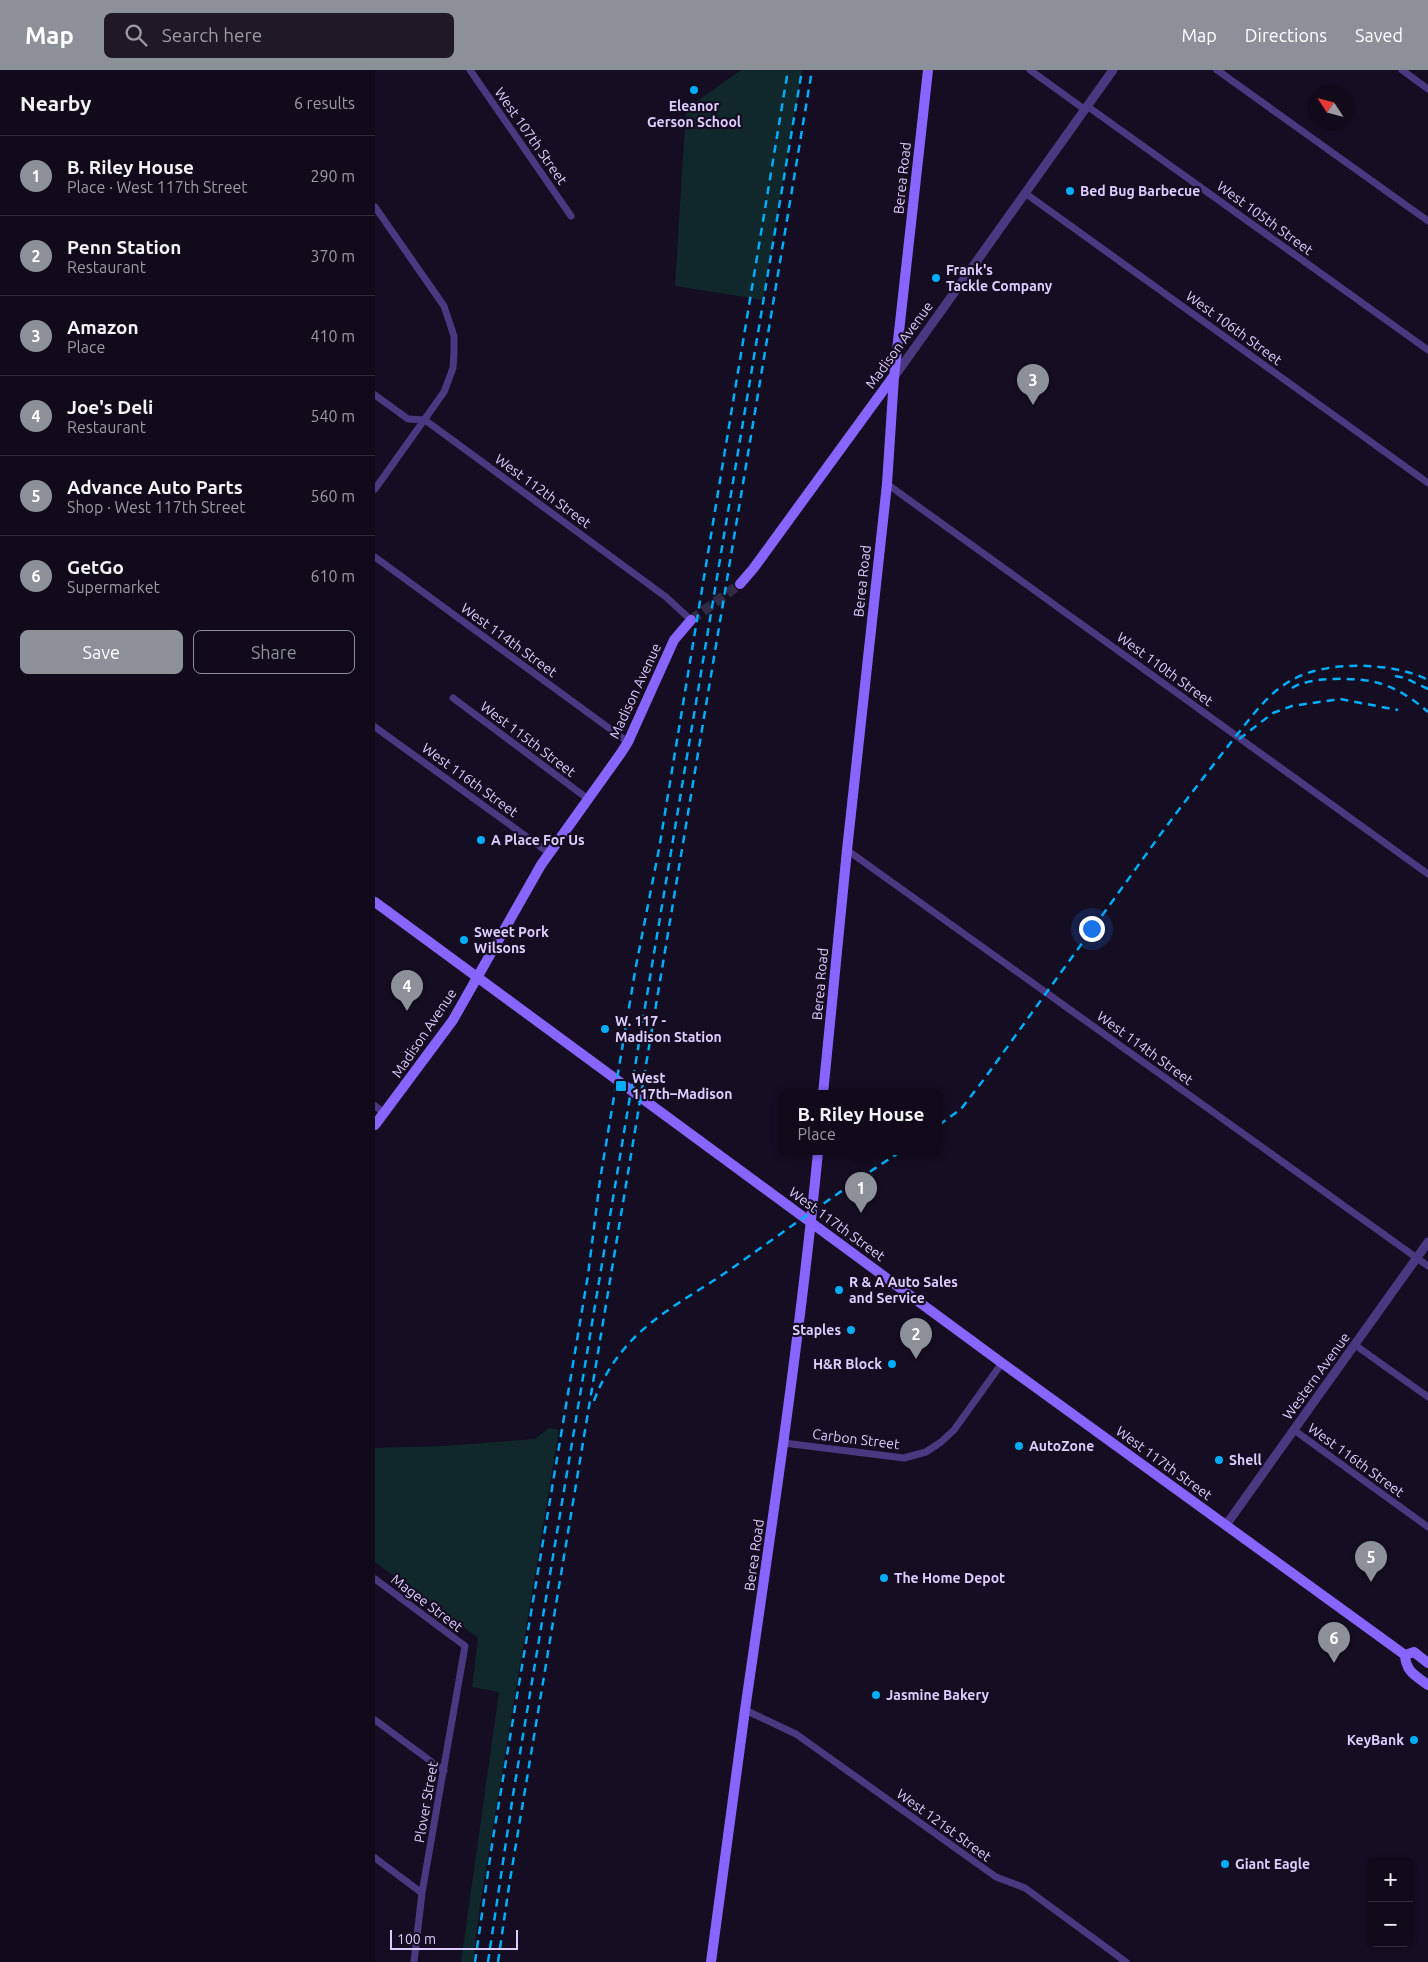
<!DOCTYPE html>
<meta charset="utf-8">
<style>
body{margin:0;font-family:Ubuntu,sans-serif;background:#1e1827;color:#f1f3f6}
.controls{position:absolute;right:15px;bottom:15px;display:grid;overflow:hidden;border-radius:8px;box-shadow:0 1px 4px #0004}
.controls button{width:45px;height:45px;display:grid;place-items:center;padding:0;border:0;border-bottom:1px solid #302b39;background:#100a1a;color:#f1f3f6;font:25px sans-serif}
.compass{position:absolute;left:933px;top:15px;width:45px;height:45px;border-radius:50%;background:#100a1a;box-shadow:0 1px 4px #0004;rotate:306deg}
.scale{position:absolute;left:15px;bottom:12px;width:128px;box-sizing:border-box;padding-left:5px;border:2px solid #deceff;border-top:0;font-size:14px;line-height:18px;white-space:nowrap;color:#deceff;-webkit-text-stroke:4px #150d22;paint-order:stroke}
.you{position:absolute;left:716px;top:858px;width:18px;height:18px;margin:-12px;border:4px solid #fff;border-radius:50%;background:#1a73e8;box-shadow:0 0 0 8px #1a73e833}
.badge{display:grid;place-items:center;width:32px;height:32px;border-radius:50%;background:#8c9099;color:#fff;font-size:16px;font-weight:700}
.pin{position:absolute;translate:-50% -41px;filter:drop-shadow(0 1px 2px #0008)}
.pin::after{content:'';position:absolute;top:26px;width:18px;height:15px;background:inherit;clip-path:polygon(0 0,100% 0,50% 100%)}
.popup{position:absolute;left:405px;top:1020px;width:162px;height:65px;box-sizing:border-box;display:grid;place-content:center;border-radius:8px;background:#100a1a;filter:drop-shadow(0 1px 4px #0005);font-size:16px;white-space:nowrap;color:#9c9aa2}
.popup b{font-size:19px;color:#f1f3f6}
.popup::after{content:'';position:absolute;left:50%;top:100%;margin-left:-10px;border:10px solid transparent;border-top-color:#100a1a}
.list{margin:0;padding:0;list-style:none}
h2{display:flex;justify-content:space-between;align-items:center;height:65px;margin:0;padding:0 20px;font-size:21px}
h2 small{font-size:16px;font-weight:400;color:#9c9aa2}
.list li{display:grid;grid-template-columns:32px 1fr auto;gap:15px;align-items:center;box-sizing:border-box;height:80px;padding:0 20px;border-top:1px solid #302b39}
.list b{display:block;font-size:19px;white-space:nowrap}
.list p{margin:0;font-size:16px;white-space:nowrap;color:#9c9aa2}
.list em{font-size:16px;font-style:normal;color:#9c9aa2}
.actions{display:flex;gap:10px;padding:15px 20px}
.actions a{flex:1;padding:11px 0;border:1px solid #8c9099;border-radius:8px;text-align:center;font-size:18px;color:#8c9099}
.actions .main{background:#8c9099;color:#fff}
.icon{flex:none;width:28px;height:28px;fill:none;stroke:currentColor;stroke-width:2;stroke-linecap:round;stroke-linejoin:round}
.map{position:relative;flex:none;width:1053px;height:1892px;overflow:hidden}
header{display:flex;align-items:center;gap:30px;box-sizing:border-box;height:70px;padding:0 25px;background:#8c9099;color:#fff}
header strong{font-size:24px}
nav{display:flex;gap:28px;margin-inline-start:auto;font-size:18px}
.search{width:350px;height:45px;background:#1e1827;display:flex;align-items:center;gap:12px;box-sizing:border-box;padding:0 18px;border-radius:8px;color:#9c9aa2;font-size:19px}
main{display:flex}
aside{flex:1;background:#100a1a}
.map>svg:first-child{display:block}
.green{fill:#10272c}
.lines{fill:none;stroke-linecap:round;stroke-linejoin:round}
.secondary-tunnel{stroke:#332a43;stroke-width:10;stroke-dasharray:10 5;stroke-linecap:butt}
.minor{stroke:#4a3881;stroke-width:7}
.tertiary{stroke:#4a3881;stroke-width:9}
.secondary{stroke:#8965ff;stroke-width:10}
.rail{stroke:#00adf9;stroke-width:2.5;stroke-dasharray:8 6;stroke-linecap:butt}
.poi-dot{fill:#00adf9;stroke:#150d22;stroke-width:2}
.labels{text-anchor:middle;stroke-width:4.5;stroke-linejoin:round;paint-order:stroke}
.poi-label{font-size:14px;font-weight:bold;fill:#deceff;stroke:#150d22;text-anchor:start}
.street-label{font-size:14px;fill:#deceff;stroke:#150d22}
</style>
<header>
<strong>Map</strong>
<div class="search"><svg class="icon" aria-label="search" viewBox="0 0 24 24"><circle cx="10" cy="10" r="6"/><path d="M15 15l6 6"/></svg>Search here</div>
<nav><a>Map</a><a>Directions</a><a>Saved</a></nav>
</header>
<main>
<aside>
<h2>Nearby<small>6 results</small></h2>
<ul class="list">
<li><span class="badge">1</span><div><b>B. Riley House</b><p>Place · West 117th Street</p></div><em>290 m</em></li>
<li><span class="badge">2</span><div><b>Penn Station</b><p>Restaurant</p></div><em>370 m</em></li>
<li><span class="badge">3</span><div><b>Amazon</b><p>Place</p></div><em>410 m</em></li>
<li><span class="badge">4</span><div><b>Joe's Deli</b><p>Restaurant</p></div><em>540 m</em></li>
<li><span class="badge">5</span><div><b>Advance Auto Parts</b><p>Shop · West 117th Street</p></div><em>560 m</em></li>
<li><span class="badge">6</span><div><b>GetGo</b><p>Supermarket</p></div><em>610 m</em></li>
</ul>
<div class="actions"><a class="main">Save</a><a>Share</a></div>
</aside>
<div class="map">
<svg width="1053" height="1892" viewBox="0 0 1053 1892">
<rect width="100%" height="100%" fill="#150d22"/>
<path class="green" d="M 366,0 L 427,0 L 388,230 L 300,216 L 311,39 Z
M 174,1358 L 184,1360 L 105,1835 L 98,1892 L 86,1892 L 124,1622 L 97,1617 L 103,1568 L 0,1492 L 0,1378 L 68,1376 L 160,1369 Z"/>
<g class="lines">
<path class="secondary-tunnel" d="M 316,550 L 365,514"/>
<path class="minor" d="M 95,0 L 196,146
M 655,0 L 709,39
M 842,0 L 1053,151
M 1027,0 L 1053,19
M 712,36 L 1053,280
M 650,123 L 1053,413
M 0,137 L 69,236 L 79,266 L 79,282 L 78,298 L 69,322 L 0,419
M 0,325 L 33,349 L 50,350 L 291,527 L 316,550
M 512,414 L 1053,804
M 0,487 L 253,672
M 78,628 L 213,729
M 0,657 L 174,783
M 472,780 L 1053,1196
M 0,1036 L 9,1043
M 980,1275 L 1053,1327
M 919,1360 L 1053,1457
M 409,1373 L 529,1388 L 551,1382 L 566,1372 L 579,1360 L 627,1293
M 0,1509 L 90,1576 L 47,1823 L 39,1892
M 370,1640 L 421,1664 L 621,1807 L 650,1818 L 751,1892
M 0,1650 L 69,1701
M 0,1788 L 47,1823"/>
<path class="tertiary" d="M 519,307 L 738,0
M 851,1455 L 1053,1172"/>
<path class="secondary" d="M 365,514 L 378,499 L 518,307
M 0,832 L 627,1293 L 1030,1585
M 448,1024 L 472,780 L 512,414 L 519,307 L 553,0
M 0,1055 L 78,950 L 166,795 L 246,683 L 253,672 L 299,570 L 316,550
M 1030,1585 C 1031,1602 1040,1605 1053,1615
M 1030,1585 L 1039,1582 L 1053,1593
M 336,1892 C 348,1808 358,1724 370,1640 C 397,1454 425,1268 443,1082"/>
<path class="rail" d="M 1020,606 L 1030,608 L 1053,619
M 917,618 C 934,606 988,607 1007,614 C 1025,620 1039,630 1053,642
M 864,669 L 898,643 L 917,636 L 965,629 L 1023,640
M 564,1055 L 586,1039 L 610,1008 C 668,927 727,846 785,765 C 810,731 835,699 861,666 C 878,645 893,623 917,610 C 951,590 1019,592 1053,610
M 219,1331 C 227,1308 241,1287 257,1270 C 284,1242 321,1223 353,1201 C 410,1161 466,1120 525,1082
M 100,1892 L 118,1768 L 213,1205 L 225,1110 L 261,896 L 284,779 L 413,0
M 113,1892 L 138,1725 L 427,0
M 123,1892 L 134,1816 L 437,0"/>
</g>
<g class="poi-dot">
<circle cx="319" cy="20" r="5"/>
<circle cx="695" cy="121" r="5"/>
<circle cx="561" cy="208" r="5"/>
<circle cx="106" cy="770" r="5"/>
<circle cx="89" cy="870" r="5"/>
<circle cx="230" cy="959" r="5"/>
<rect x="240" y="1010" width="12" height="12" rx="2.5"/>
<circle cx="464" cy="1220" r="5"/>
<circle cx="476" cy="1260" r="5"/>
<circle cx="517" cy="1294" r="5"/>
<circle cx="644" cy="1376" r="5"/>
<circle cx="844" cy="1390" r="5"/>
<circle cx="509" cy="1508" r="5"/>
<circle cx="501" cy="1625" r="5"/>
<circle cx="1039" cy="1670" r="5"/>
<circle cx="850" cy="1794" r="5"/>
</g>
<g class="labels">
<g class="poi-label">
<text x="319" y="41" text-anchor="middle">Eleanor<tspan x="319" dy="16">Gerson School</tspan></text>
<text x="705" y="126">Bed Bug Barbecue</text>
<text x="571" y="205">Frank's<tspan x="571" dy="16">Tackle Company</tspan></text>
<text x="116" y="775">A Place For Us</text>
<text x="99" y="867">Sweet Pork<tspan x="99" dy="16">Wilsons</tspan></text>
<text x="240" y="956">W. 117 -<tspan x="240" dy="16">Madison Station</tspan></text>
<text x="257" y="1013">West<tspan x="257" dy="16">117th–Madison</tspan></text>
<text x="474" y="1217">R &amp; A Auto Sales<tspan x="474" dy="16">and Service</tspan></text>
<text x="466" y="1265" text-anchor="end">Staples</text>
<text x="507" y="1299" text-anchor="end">H&amp;R Block</text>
<text x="654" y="1381">AutoZone</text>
<text x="854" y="1395">Shell</text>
<text x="519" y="1513">The Home Depot</text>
<text x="511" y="1630">Jasmine Bakery</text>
<text x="1029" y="1675" text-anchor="end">KeyBank</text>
<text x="860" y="1799">Giant Eagle</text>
</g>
<g class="street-label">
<text transform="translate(156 66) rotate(55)" y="5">West 107th Street</text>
<text transform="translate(527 108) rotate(-84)" y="5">Berea Road</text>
<text transform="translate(890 148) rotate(36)" y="5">West 105th Street</text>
<text transform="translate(859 258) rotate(36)" y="5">West 106th Street</text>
<text transform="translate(524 275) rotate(-54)" y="5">Madison Avenue</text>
<text transform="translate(168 421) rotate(36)" y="5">West 112th Street</text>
<text transform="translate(487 511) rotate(-84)" y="5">Berea Road</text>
<text transform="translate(134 570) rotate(36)" y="5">West 114th Street</text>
<text transform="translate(790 599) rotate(36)" y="5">West 110th Street</text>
<text transform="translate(260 621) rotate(-65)" y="5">Madison Avenue</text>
<text transform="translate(153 669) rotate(37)" y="5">West 115th Street</text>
<text transform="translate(95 710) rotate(36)" y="5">West 116th Street</text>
<text transform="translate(445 914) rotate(-85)" y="5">Berea Road</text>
<text transform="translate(49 963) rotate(-56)" y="5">Madison Avenue</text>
<text transform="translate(770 978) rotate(36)" y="5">West 114th Street</text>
<text transform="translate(462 1154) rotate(36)" y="5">West 117th Street</text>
<text transform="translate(941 1306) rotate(-54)" y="5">Western Avenue</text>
<text transform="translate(481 1369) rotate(7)" y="5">Carbon Street</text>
<text transform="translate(981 1390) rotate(36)" y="5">West 116th Street</text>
<text transform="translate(789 1393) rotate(36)" y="5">West 117th Street</text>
<text transform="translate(379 1485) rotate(-82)" y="5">Berea Road</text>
<text transform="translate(52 1533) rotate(37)" y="5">Magee Street</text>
<text transform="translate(51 1732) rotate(-80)" y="5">Plover Street</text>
<text transform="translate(569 1755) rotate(36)" y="5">West 121st Street</text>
</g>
</g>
</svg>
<div class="controls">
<button>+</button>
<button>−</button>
</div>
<svg class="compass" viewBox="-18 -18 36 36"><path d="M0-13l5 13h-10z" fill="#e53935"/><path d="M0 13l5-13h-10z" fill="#9c9aa2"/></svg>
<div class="scale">100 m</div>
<div class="you"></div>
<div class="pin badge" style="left:486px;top:1143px">1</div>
<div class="popup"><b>B. Riley House</b>Place</div>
<div class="pin badge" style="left:541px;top:1289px">2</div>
<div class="pin badge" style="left:658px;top:335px">3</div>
<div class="pin badge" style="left:32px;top:941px">4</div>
<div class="pin badge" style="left:996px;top:1512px">5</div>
<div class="pin badge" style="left:959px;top:1593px">6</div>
</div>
</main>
